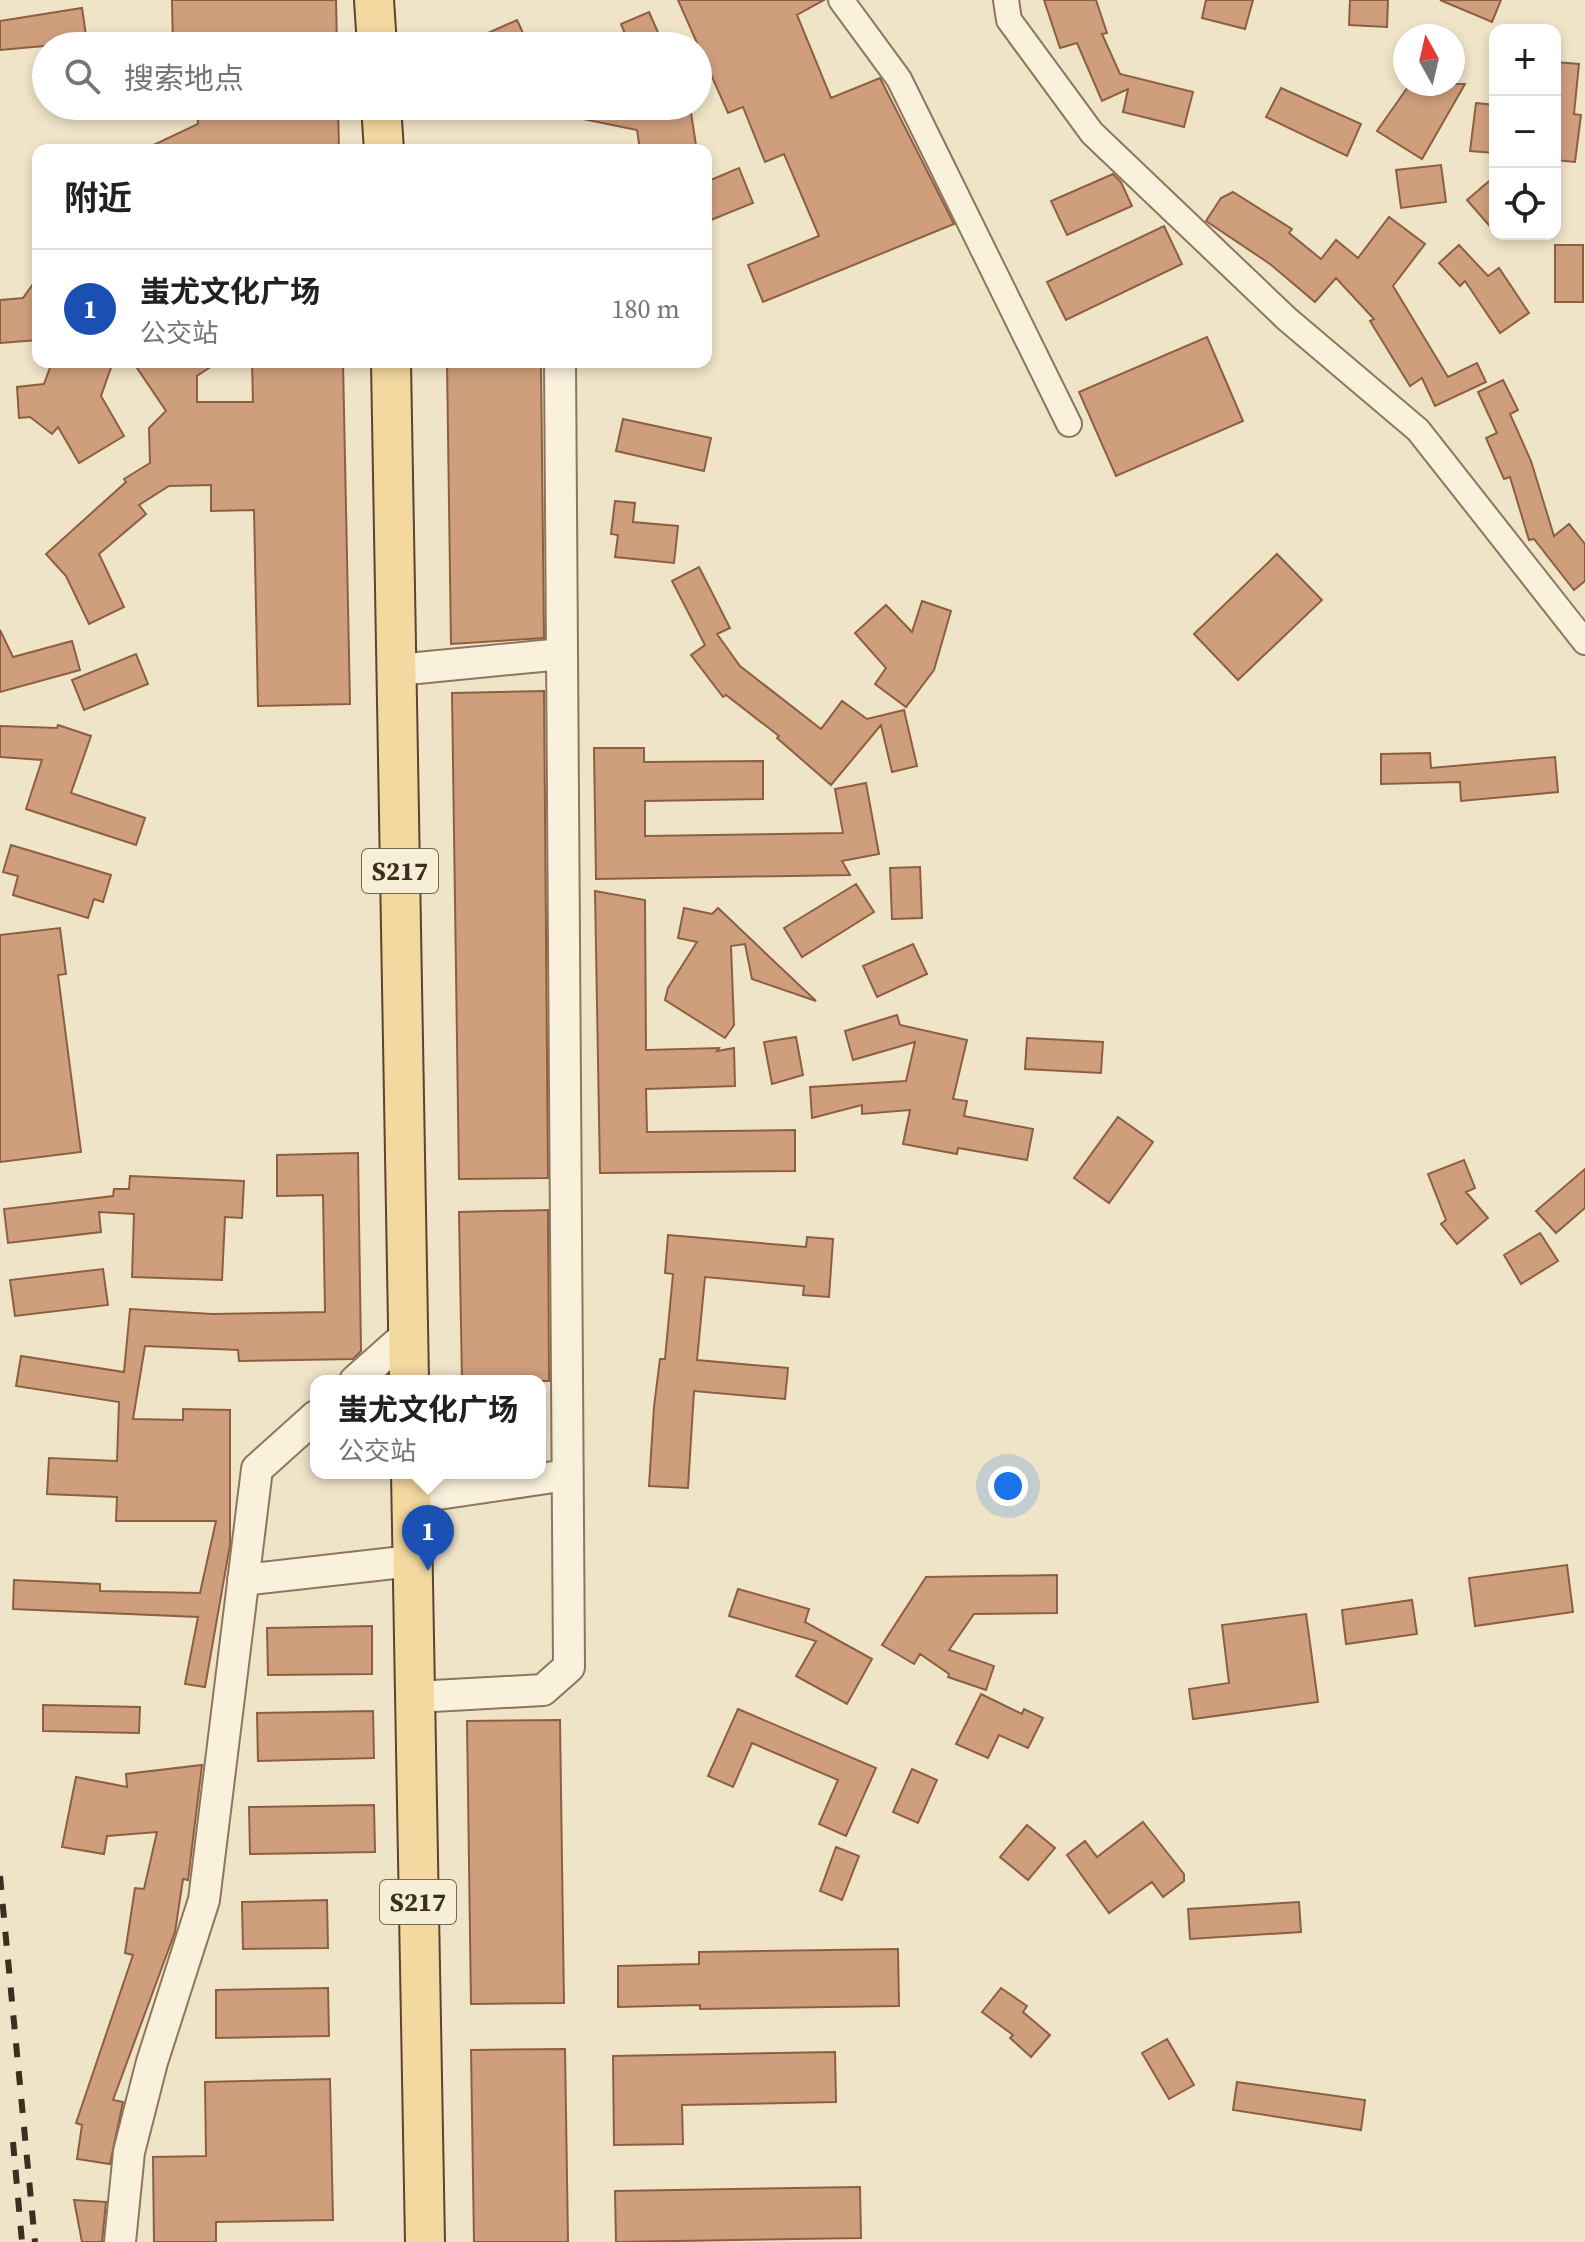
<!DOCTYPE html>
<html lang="zh">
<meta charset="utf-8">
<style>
body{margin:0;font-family:"Source Serif 4","Noto Sans SC",serif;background:#f6f6f6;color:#202124}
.controls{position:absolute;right:24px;top:24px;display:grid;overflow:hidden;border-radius:16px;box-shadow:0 4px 12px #0003}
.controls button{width:72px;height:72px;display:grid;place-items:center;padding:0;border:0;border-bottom:2px solid #e0e0e0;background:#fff;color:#202124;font:40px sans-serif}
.compass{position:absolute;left:1393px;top:24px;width:72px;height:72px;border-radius:50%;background:#fff;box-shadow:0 4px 12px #0003;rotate:352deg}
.you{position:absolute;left:1008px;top:1486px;width:28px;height:28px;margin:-20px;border:6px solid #fff;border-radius:50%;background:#1a73e8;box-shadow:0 0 0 12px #1a73e833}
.badge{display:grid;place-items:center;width:52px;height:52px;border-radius:50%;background:#b45309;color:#fff;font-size:26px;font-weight:700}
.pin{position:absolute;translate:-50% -66px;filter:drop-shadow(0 2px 4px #0008)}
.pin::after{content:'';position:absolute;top:42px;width:28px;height:24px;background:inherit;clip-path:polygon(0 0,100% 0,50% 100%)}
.popup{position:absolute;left:310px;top:1375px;width:236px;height:104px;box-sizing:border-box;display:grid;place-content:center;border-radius:16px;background:#fff;filter:drop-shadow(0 2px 6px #0005);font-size:26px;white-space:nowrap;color:#757577}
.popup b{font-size:30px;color:#202124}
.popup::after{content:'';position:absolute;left:50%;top:100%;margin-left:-16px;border:16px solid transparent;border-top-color:#fff}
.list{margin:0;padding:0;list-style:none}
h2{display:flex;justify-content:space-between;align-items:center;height:104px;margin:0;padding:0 32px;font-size:34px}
h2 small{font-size:26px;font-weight:400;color:#757577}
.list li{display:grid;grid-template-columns:52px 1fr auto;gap:24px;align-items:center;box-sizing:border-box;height:120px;padding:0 32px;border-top:2px solid #e0e0e0}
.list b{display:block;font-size:30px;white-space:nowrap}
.list p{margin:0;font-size:26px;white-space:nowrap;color:#757577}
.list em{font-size:26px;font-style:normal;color:#757577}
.icon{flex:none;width:44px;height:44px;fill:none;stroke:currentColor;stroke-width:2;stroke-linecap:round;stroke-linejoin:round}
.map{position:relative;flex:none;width:1585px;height:2242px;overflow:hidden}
.search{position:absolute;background:#fff;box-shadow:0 4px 12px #0003;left:32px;top:32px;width:680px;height:88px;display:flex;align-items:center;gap:20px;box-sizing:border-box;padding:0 28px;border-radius:44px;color:#757577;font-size:30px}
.panel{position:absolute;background:#fff;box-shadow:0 4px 12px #0003;left:32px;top:144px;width:680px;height:224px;border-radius:16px}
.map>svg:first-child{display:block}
.building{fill:#cf9f7d;stroke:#8d5f41;stroke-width:2}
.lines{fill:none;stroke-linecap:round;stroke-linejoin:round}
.minor-casing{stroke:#8d765c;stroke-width:28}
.tertiary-casing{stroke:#8d765c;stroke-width:34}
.primary-casing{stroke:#5b4430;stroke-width:42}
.minor{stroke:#faf1dc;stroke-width:24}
.tertiary{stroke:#faf1dc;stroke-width:30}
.primary{stroke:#f3d9a0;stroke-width:38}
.rail{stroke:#3d2e20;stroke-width:6;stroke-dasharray:14 14;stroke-linecap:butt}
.labels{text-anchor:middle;stroke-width:6;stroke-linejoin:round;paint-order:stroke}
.shield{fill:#f7eed8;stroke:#756857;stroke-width:2}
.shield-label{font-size:26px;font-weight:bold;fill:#3d2e20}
</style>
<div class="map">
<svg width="1585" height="2242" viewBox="0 0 1585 2242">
<rect width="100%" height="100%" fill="#f0e4c8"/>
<path class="building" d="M 172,0 L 336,0 L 337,46 L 173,46 Z
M 678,0 L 824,0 L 797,15 L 831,98 L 880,78 L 954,224 L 763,302 L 748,265 L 819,236 L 784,154 L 765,162 L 743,107 L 728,113 Z
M 1044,0 L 1096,0 L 1107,33 L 1102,34 L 1120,74 L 1193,92 L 1184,127 L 1123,112 L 1128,89 L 1102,101 L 1077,43 L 1060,48 Z
M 1206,0 L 1253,0 L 1245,29 L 1202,18 Z
M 1350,0 L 1388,0 L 1387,27 L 1349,25 Z
M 1440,0 L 1501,0 L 1492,22 Z
M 82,8 L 87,42 L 0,50 L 0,21 Z
M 649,12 L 664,46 L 630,46 L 621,24 Z
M 517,20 L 529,46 L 459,46 Z
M 1555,62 L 1579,64 L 1574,114 L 1581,115 L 1575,162 L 1555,160 Z
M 1410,84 L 1465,84 L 1422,159 L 1377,131 Z
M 1281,88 L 1361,124 L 1347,156 L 1266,117 Z
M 1476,103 L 1495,105 L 1495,153 L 1470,151 Z
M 197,106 L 338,106 L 339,150 L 143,150 L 198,124 Z
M 596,106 L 631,106 L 630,110 L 690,106 L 696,145 L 640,150 L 637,130 L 583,119 L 593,116 Z
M 1441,165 L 1446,202 L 1401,208 L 1396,170 Z
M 739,168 L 753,203 L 706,222 L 706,182 Z
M 1113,174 L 1121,182 L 1132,206 L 1067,235 L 1051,201 Z
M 1495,176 L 1495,232 L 1467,200 Z
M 1233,192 L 1292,229 L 1289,233 L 1321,259 L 1336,240 L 1358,258 L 1389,217 L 1425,244 L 1393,286 L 1448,377 L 1477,363 L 1486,382 L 1435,406 L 1422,378 L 1410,386 L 1370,321 L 1374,319 L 1336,278 L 1315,302 L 1270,264 L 1206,221 L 1221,198 Z
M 1164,226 L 1182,264 L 1066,320 L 1047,282 Z
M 1459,245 L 1488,276 L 1499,268 L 1529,313 L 1500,333 L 1465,281 L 1460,286 L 1439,263 Z
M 1555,245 L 1583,245 L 1583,302 L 1555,302 Z
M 38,277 L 38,340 L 0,343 L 0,300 L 23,298 Z
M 1207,337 L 1243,421 L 1116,476 L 1079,392 Z
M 52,362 L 113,362 L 101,396 L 124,436 L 79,463 L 58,427 L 52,434 L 30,417 L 19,418 L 17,387 L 44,384 Z
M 146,362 L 218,362 L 197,376 L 197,402 L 253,402 L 252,362 L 343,362 L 350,704 L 258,706 L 254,510 L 211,511 L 211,485 L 169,486 L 139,505 L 146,514 L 99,554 L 124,607 L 89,624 L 66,576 L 46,554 L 126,482 L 124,479 L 150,463 L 149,428 L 166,411 L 137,368 Z
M 447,362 L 541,362 L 544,638 L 451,644 Z
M 1503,380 L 1518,410 L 1510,414 L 1531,461 L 1554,536 L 1569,524 L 1585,544 L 1585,581 L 1574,590 L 1534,539 L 1529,540 L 1510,477 L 1504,479 L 1486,438 L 1497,433 L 1478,392 Z
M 623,419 L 711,438 L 704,471 L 616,451 Z
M 615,501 L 635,503 L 633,522 L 678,526 L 674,563 L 615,557 L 618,535 L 611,534 Z
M 1277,554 L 1322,600 L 1238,680 L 1194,634 Z
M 699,567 L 730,628 L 717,634 L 740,666 L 821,729 L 842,701 L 867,719 L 904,710 L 917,766 L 892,772 L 881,725 L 831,785 L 777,738 L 779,736 L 726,695 L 723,697 L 691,655 L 705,645 L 672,581 Z
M 922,601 L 951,611 L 934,670 L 906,707 L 875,684 L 886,668 L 855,633 L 886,605 L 912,632 Z
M 0,630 L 13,657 L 72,641 L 80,670 L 0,692 Z
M 136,654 L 148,684 L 84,710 L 72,680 Z
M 544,691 L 548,1178 L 459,1179 L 452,693 Z
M 58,725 L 91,736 L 71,793 L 145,818 L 136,845 L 26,809 L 42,760 L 0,757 L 0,726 L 57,728 Z
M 594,748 L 644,748 L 644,762 L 763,761 L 763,799 L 645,801 L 645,836 L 843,833 L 835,789 L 866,783 L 879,854 L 842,861 L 850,875 L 596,879 Z
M 1430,753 L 1431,768 L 1555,757 L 1558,792 L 1461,801 L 1460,782 L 1381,784 L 1381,754 Z
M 11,845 L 111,875 L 103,902 L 94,899 L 88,918 L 13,895 L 18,876 L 3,872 Z
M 920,867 L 922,918 L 892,919 L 890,868 Z
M 856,884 L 874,912 L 802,957 L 784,928 Z
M 595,891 L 645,900 L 646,1050 L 719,1048 L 717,1051 L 734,1048 L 735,1086 L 646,1089 L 647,1132 L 795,1130 L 795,1171 L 600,1173 Z
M 684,908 L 712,914 L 718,908 L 816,1001 L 752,979 L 745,944 L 731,946 L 734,1025 L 725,1038 L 665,1000 L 668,988 L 697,942 L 678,938 Z
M 60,928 L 66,974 L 58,975 L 81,1152 L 0,1162 L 0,935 Z
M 913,944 L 927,974 L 877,997 L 863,966 Z
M 897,1015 L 900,1025 L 967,1040 L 953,1099 L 967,1101 L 964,1116 L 1033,1129 L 1027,1160 L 958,1148 L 957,1154 L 903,1144 L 910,1110 L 862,1114 L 862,1105 L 812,1118 L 810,1087 L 906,1081 L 915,1042 L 853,1060 L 845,1031 Z
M 796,1037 L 803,1075 L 772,1084 L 764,1042 Z
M 1027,1038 L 1103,1042 L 1101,1073 L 1025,1069 Z
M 1118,1117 L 1153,1142 L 1109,1203 L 1074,1178 Z
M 358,1153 L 361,1351 L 353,1359 L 239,1361 L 238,1350 L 145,1346 L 133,1419 L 183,1420 L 183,1409 L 230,1410 L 230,1545 L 205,1687 L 185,1684 L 198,1617 L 13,1609 L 14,1580 L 100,1584 L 100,1591 L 200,1593 L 216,1521 L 116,1521 L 117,1497 L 47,1494 L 49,1458 L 117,1461 L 119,1402 L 16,1386 L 21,1356 L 124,1372 L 130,1309 L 212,1314 L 325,1312 L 323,1195 L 277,1196 L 277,1155 Z
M 1464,1160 L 1475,1188 L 1466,1192 L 1488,1218 L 1457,1244 L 1441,1224 L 1446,1220 L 1428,1174 Z
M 1585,1169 L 1585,1208 L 1556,1233 L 1536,1211 Z
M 130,1176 L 244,1181 L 242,1218 L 225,1217 L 222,1280 L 132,1277 L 134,1214 L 99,1212 L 101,1232 L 8,1243 L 4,1209 L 113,1196 L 114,1189 L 129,1189 Z
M 548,1210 L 549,1381 L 462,1381 L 459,1212 Z
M 1540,1233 L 1558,1261 L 1521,1284 L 1504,1255 Z
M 668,1235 L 806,1247 L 807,1237 L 833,1239 L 829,1297 L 803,1295 L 804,1286 L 705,1277 L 697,1360 L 788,1368 L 785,1399 L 694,1391 L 688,1488 L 649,1486 L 654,1407 L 660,1359 L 665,1359 L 673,1274 L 665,1273 Z
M 103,1269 L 108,1305 L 15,1316 L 10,1280 Z
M 1567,1565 L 1573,1612 L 1475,1626 L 1469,1578 Z
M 1057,1575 L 1057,1613 L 974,1614 L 949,1650 L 994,1666 L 986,1690 L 948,1677 L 949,1674 L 920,1654 L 914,1664 L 882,1645 L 926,1577 Z
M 738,1589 L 809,1609 L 805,1622 L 872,1659 L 847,1704 L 796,1676 L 816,1641 L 729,1616 Z
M 1412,1600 L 1417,1634 L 1346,1644 L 1342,1610 Z
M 1306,1614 L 1318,1702 L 1193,1719 L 1189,1689 L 1229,1683 L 1222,1625 Z
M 372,1626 L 372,1674 L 268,1675 L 267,1628 Z
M 981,1694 L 1022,1714 L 1024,1709 L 1043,1718 L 1028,1748 L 999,1735 L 988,1758 L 956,1744 Z
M 43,1705 L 140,1707 L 139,1733 L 43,1731 Z
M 738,1709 L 876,1768 L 846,1836 L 819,1824 L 838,1780 L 752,1743 L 733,1787 L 708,1776 Z
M 373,1711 L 374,1758 L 258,1761 L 257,1713 Z
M 560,1720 L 564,2003 L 471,2004 L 467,1721 Z
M 202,1765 L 188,1880 L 183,1879 L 175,1932 L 113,2100 L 123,2102 L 110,2164 L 77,2159 L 82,2125 L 76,2123 L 133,1955 L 125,1953 L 135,1888 L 144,1889 L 157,1832 L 107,1836 L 104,1854 L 62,1847 L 76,1777 L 127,1787 L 126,1774 Z
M 912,1769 L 937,1780 L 918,1823 L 893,1812 Z
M 374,1805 L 375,1852 L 250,1854 L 249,1807 Z
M 1143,1822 L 1184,1874 L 1184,1881 L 1163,1897 L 1152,1882 L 1109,1913 L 1067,1855 L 1085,1841 L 1097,1857 Z
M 1027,1825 L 1055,1848 L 1028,1880 L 1000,1857 Z
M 836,1847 L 859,1856 L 842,1900 L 820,1891 Z
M 327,1900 L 328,1948 L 243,1949 L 242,1902 Z
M 1299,1902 L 1301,1932 L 1190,1939 L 1188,1909 Z
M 898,1949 L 899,2006 L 700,2009 L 700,2005 L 618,2007 L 618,1966 L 699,1964 L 699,1952 Z
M 328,1988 L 329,2036 L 216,2038 L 216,1990 Z
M 1001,1988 L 1027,2006 L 1023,2012 L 1050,2035 L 1031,2057 L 1010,2038 L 1013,2035 L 982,2012 Z
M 1167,2039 L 1194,2085 L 1169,2099 L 1142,2053 Z
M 565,2049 L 568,2242 L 474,2242 L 471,2050 Z
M 835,2052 L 836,2102 L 682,2105 L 683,2144 L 614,2145 L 613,2056 Z
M 330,2079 L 333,2220 L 216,2222 L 216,2242 L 154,2242 L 153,2157 L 206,2156 L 205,2082 Z
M 1237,2082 L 1365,2100 L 1361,2130 L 1233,2110 Z
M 860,2187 L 861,2238 L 616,2242 L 615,2191 Z
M 74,2200 L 106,2202 L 102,2242 L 82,2242 Z"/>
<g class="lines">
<g class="minor-casing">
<path id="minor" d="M 841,0 L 899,79 L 1069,424
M 1006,0 L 1009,20 L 1092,133 L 1287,319 L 1418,430 L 1585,642"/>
</g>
<g class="tertiary-casing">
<path id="tertiary" d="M 397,670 L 562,654
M 355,1381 L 408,1334
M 411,1498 L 567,1475
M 243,1580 L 412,1561
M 415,1697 L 543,1690 L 569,1667 L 560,362
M 120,2242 L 129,2152 L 152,2062 L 204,1900 L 257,1469 L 316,1416"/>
</g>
<g class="primary-casing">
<path id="primary" d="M 374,0 L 377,46
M 381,106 L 384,150
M 391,362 L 409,1381
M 411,1473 L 425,2242"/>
</g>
<use href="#minor" class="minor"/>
<use href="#tertiary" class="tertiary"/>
<use href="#primary" class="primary"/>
<path class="rail" d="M 0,1876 L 35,2242
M 13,2142 L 22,2242"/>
</g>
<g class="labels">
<g class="shield">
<rect x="362" y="849" width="76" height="44" rx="6"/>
<rect x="380" y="1880" width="76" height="44" rx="6"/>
</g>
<g class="shield-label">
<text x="400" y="880">S217</text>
<text x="418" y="1911">S217</text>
</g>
</g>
</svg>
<div class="controls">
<button>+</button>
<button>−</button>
<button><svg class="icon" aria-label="locate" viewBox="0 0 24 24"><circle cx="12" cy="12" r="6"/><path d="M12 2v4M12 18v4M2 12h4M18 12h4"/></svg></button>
</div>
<svg class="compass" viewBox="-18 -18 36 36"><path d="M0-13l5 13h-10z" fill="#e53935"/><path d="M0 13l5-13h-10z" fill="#757577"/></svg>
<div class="you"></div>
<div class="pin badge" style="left:428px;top:1571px;background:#1a4fb4">1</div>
<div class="popup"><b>蚩尤文化广场</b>公交站</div>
<div class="search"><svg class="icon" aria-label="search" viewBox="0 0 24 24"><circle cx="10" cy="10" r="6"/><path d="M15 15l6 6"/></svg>搜索地点</div>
<section class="panel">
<h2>附近<small></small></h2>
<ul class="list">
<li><span class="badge" style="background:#1a4fb4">1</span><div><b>蚩尤文化广场</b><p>公交站</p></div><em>180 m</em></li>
</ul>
</section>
</div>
